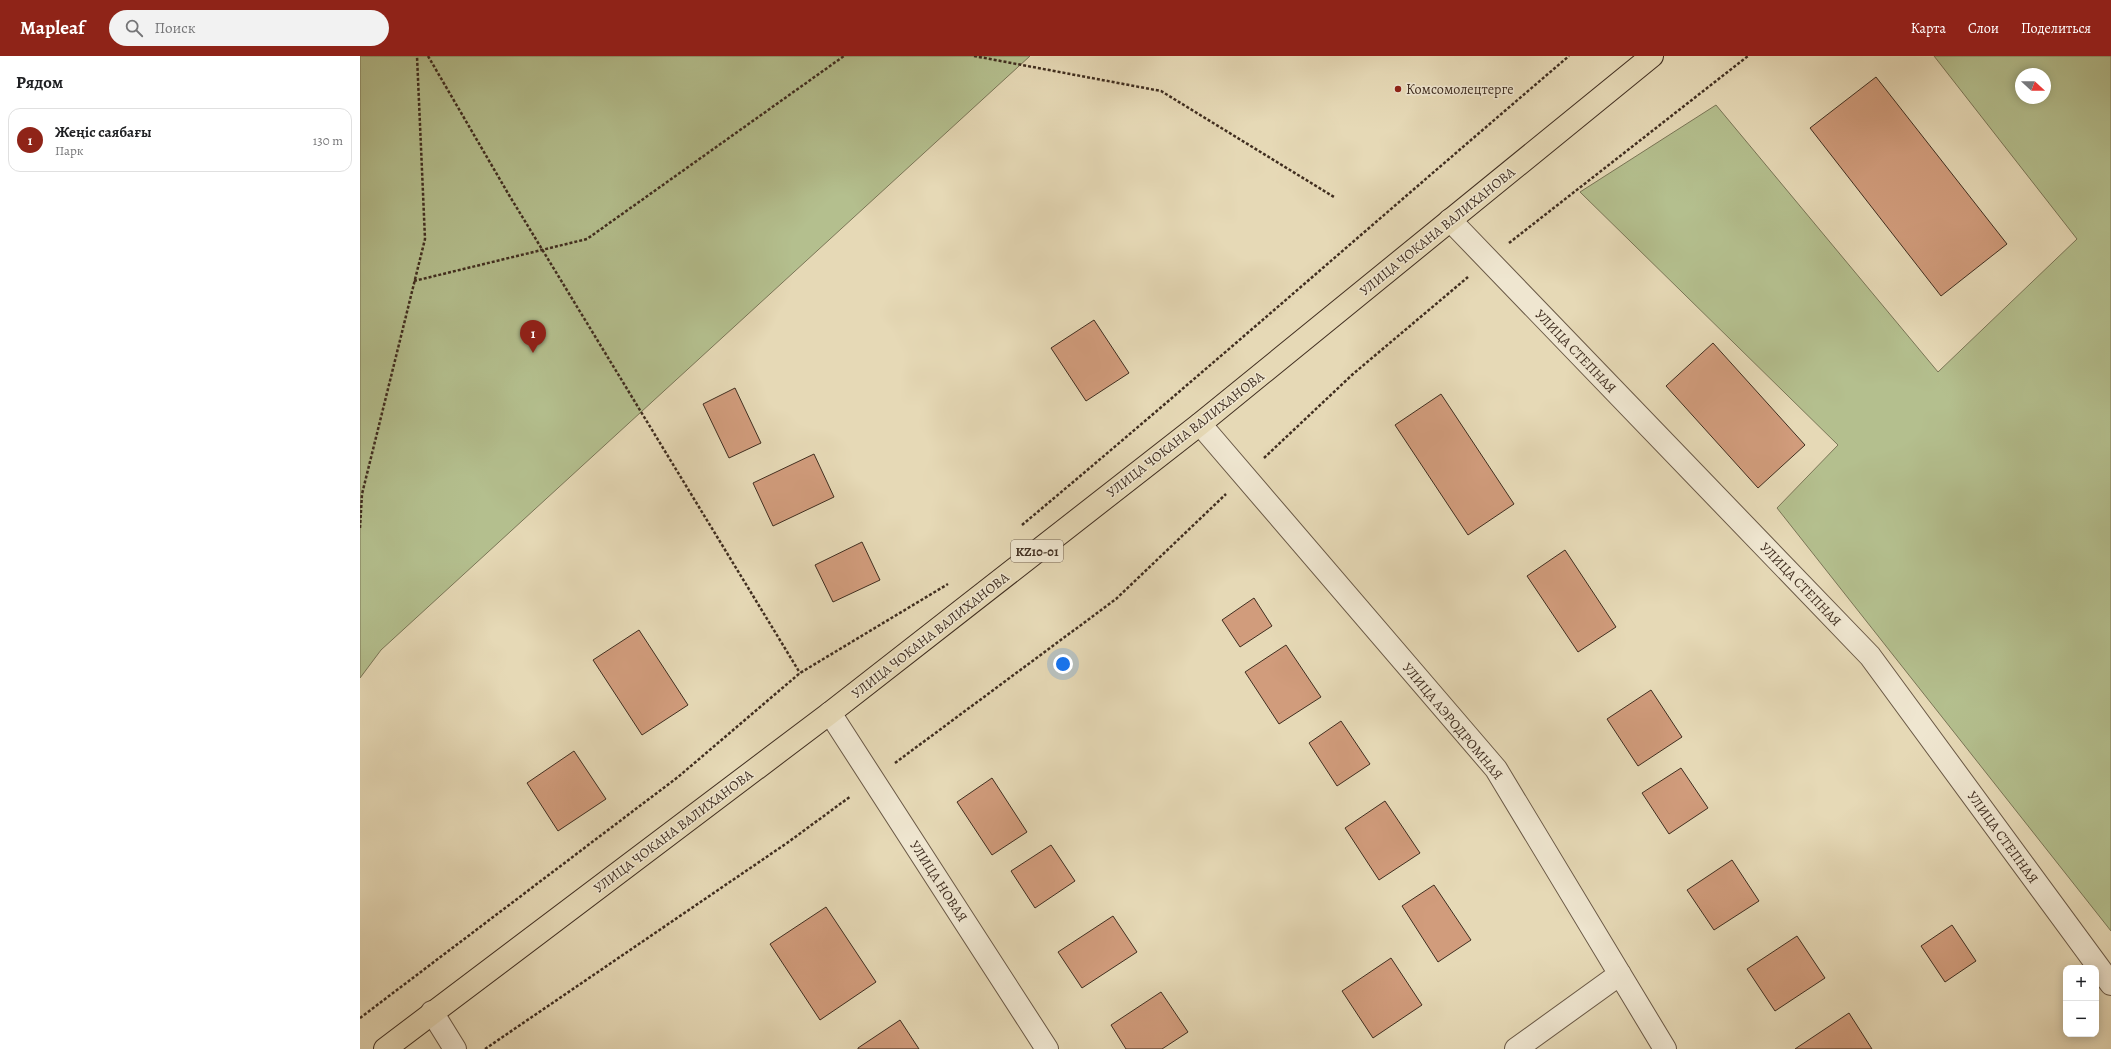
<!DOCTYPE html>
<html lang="ru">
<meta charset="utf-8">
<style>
body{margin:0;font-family:Alegreya,serif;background:#f2f2f2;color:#202124}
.controls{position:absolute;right:12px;bottom:12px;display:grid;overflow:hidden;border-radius:8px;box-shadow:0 2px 10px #0003}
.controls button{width:36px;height:36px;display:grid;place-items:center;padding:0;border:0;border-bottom:1px solid #e0e0e0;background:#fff;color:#202124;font:20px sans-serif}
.compass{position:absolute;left:1655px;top:12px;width:36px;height:36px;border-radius:50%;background:#fff;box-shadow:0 2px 10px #0003;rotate:111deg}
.you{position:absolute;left:703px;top:608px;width:14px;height:14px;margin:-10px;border:3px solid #fff;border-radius:50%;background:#1a73e8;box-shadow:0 0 0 6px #1a73e833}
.badge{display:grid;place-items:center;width:26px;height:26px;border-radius:50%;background:#8f2418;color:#fff;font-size:13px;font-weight:700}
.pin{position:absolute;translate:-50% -33px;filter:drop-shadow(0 1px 2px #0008)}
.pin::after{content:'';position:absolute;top:21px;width:14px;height:12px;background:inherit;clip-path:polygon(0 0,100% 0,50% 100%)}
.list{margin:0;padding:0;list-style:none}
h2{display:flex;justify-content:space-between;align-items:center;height:52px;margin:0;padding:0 16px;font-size:17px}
h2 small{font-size:13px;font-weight:400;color:#757577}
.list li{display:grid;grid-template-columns:26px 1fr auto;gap:12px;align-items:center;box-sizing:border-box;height:64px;margin:0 8px 8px;padding:0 8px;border:1px solid #e0e0e0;border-radius:12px}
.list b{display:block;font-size:15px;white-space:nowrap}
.list p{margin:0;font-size:13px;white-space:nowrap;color:#757577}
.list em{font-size:13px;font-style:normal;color:#757577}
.icon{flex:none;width:22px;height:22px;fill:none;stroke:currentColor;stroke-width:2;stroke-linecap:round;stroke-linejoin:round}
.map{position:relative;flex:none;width:1751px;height:993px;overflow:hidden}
header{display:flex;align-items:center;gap:24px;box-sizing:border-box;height:56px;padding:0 20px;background:#8f2418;color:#fff}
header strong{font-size:19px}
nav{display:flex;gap:22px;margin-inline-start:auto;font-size:14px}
.search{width:280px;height:36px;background:#f2f2f2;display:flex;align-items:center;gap:10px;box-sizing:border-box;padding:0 14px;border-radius:22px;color:#757577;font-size:15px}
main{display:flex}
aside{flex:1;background:#fff}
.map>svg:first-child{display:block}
.green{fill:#b4bf8e;stroke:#7a7657;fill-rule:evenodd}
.building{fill:#d19c7c;stroke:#402e20}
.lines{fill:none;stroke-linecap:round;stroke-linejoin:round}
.minor-casing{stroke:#6a5946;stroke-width:24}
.primary-casing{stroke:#402e20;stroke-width:24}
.path{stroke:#402e20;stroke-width:2.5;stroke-dasharray:3 2;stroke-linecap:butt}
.minor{stroke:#efe6d0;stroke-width:22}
.primary{stroke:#e6d9b6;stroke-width:22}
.poi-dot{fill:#8f2418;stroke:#efe6d0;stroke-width:1.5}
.labels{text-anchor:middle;stroke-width:3;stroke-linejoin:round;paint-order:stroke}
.shield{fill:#efe6d0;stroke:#746555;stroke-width:1}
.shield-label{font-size:13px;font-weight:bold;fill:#402e20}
.poi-label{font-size:14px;fill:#402e20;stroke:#efe6d0;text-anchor:start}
.street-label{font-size:14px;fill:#402e20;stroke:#efe6d0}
</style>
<header>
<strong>Mapleaf</strong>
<div class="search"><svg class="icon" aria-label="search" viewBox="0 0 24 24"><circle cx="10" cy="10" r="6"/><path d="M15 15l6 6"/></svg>Поиск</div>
<nav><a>Карта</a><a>Слои</a><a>Поделиться</a></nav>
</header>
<main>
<aside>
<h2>Рядом<small></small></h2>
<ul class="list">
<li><span class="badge">1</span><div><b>Жеңіс саябағы</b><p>Парк</p></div><em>130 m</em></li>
</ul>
</aside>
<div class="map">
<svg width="1751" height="993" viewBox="0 0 1751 993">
<rect width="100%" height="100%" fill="#e6d9b6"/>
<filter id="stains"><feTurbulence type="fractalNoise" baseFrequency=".005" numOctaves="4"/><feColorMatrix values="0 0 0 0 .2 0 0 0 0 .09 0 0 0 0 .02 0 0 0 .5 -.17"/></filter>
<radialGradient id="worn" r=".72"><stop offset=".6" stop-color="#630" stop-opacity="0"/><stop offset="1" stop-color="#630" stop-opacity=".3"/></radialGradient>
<path class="green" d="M 0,0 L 670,0 L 21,594 L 0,622 Z
M 1574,0 L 1751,0 L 1751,875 L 1417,452 L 1478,389 L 1220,136 L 1356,49 L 1578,316 L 1717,183 ZM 1661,18 L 1685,18 L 1685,42 L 1661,42 Z"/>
<path class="building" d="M 1516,21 L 1647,188 L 1581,240 L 1450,72 Z
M 734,264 L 769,317 L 726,345 L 691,292 Z
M 1353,287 L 1445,389 L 1398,432 L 1306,330 Z
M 375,332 L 401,387 L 369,402 L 343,348 Z
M 1081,338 L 1154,448 L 1108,479 L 1035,369 Z
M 454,398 L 474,441 L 413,470 L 393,427 Z
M 502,486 L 520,524 L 473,546 L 455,509 Z
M 1205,494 L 1256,571 L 1218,596 L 1167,520 Z
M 894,542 L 912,570 L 880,591 L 862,564 Z
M 279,574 L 328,649 L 282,679 L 233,604 Z
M 926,589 L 961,641 L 919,668 L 885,616 Z
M 1291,634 L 1322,681 L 1278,710 L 1247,663 Z
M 981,665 L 1010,708 L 977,730 L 949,687 Z
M 214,695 L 246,743 L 198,775 L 167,727 Z
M 1321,712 L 1348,752 L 1309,778 L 1282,737 Z
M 632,722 L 667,776 L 632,799 L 597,746 Z
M 1025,745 L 1060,797 L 1019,824 L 985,772 Z
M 691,789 L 715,825 L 675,852 L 651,815 Z
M 1372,804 L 1399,845 L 1354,874 L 1327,834 Z
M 1074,829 L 1111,884 L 1078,906 L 1042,850 Z
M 466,851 L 516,926 L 460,964 L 410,888 Z
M 753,860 L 777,896 L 722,932 L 698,896 Z
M 1592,869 L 1616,905 L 1585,926 L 1561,890 Z
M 1437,880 L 1465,922 L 1415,955 L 1387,913 Z
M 1031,902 L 1062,949 L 1013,982 L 982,935 Z
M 801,936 L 828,976 L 802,993 L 766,993 L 751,969 Z
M 1489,957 L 1512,993 L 1435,993 Z
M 540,964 L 559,993 L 498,993 L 498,992 Z"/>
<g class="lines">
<g class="minor-casing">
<path id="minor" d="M 1090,164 L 1510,600 L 1751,928
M 840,368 L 1136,713 L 1305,993
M 470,657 L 687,993
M 72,956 L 95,993
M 1156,993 L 1260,918"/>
</g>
<g class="primary-casing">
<path id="primary" d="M 25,993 L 470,657 L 840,368 L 1292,0"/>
</g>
<path class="path" d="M 68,0 L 149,139 L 440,617
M 614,0 L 801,35 L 974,141
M 1149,187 L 1388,0
M 54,225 L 227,183 L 484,0
M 904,402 L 993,318 L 1108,221
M 662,469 C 846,315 1026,156 1209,0
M 0,472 L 2,438 L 65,183 L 57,0
M 535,707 L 756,543 L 866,438
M 0,962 L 318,721 L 440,617 L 588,528
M 125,993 L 427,787 L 491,740"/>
<use href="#minor" class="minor"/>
<use href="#primary" class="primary"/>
</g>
<circle class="poi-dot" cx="1038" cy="33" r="4"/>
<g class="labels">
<rect class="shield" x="651" y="484" width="52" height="22" rx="3"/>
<g class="shield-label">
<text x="677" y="500">KZ10-01</text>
</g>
<g class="poi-label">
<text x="1046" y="38">Комсомолецтерге</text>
</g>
<g class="street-label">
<text transform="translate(1077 175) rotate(-39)" y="5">УЛИЦА ЧОКАНА ВАЛИХАНОВА</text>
<text transform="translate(1216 295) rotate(46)" y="5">УЛИЦА СТЕПНАЯ</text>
<text transform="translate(825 378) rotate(-38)" y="5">УЛИЦА ЧОКАНА ВАЛИХАНОВА</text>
<text transform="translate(1441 528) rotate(46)" y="5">УЛИЦА СТЕПНАЯ</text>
<text transform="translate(570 579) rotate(-38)" y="5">УЛИЦА ЧОКАНА ВАЛИХАНОВА</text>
<text transform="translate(1093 665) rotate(50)" y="5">УЛИЦА АЭРОДРОМНАЯ</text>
<text transform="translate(313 775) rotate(-37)" y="5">УЛИЦА ЧОКАНА ВАЛИХАНОВА</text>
<text transform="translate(1643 781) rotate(54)" y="5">УЛИЦА СТЕПНАЯ</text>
<text transform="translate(579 825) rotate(57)" y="5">УЛИЦА НОВАЯ</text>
</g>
</g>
<rect width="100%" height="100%" filter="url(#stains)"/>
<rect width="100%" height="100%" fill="url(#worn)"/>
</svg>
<div class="controls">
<button>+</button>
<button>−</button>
</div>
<svg class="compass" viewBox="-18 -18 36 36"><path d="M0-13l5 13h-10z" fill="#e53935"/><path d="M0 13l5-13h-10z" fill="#757577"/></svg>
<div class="you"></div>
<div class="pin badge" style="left:173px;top:297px">1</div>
</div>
</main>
